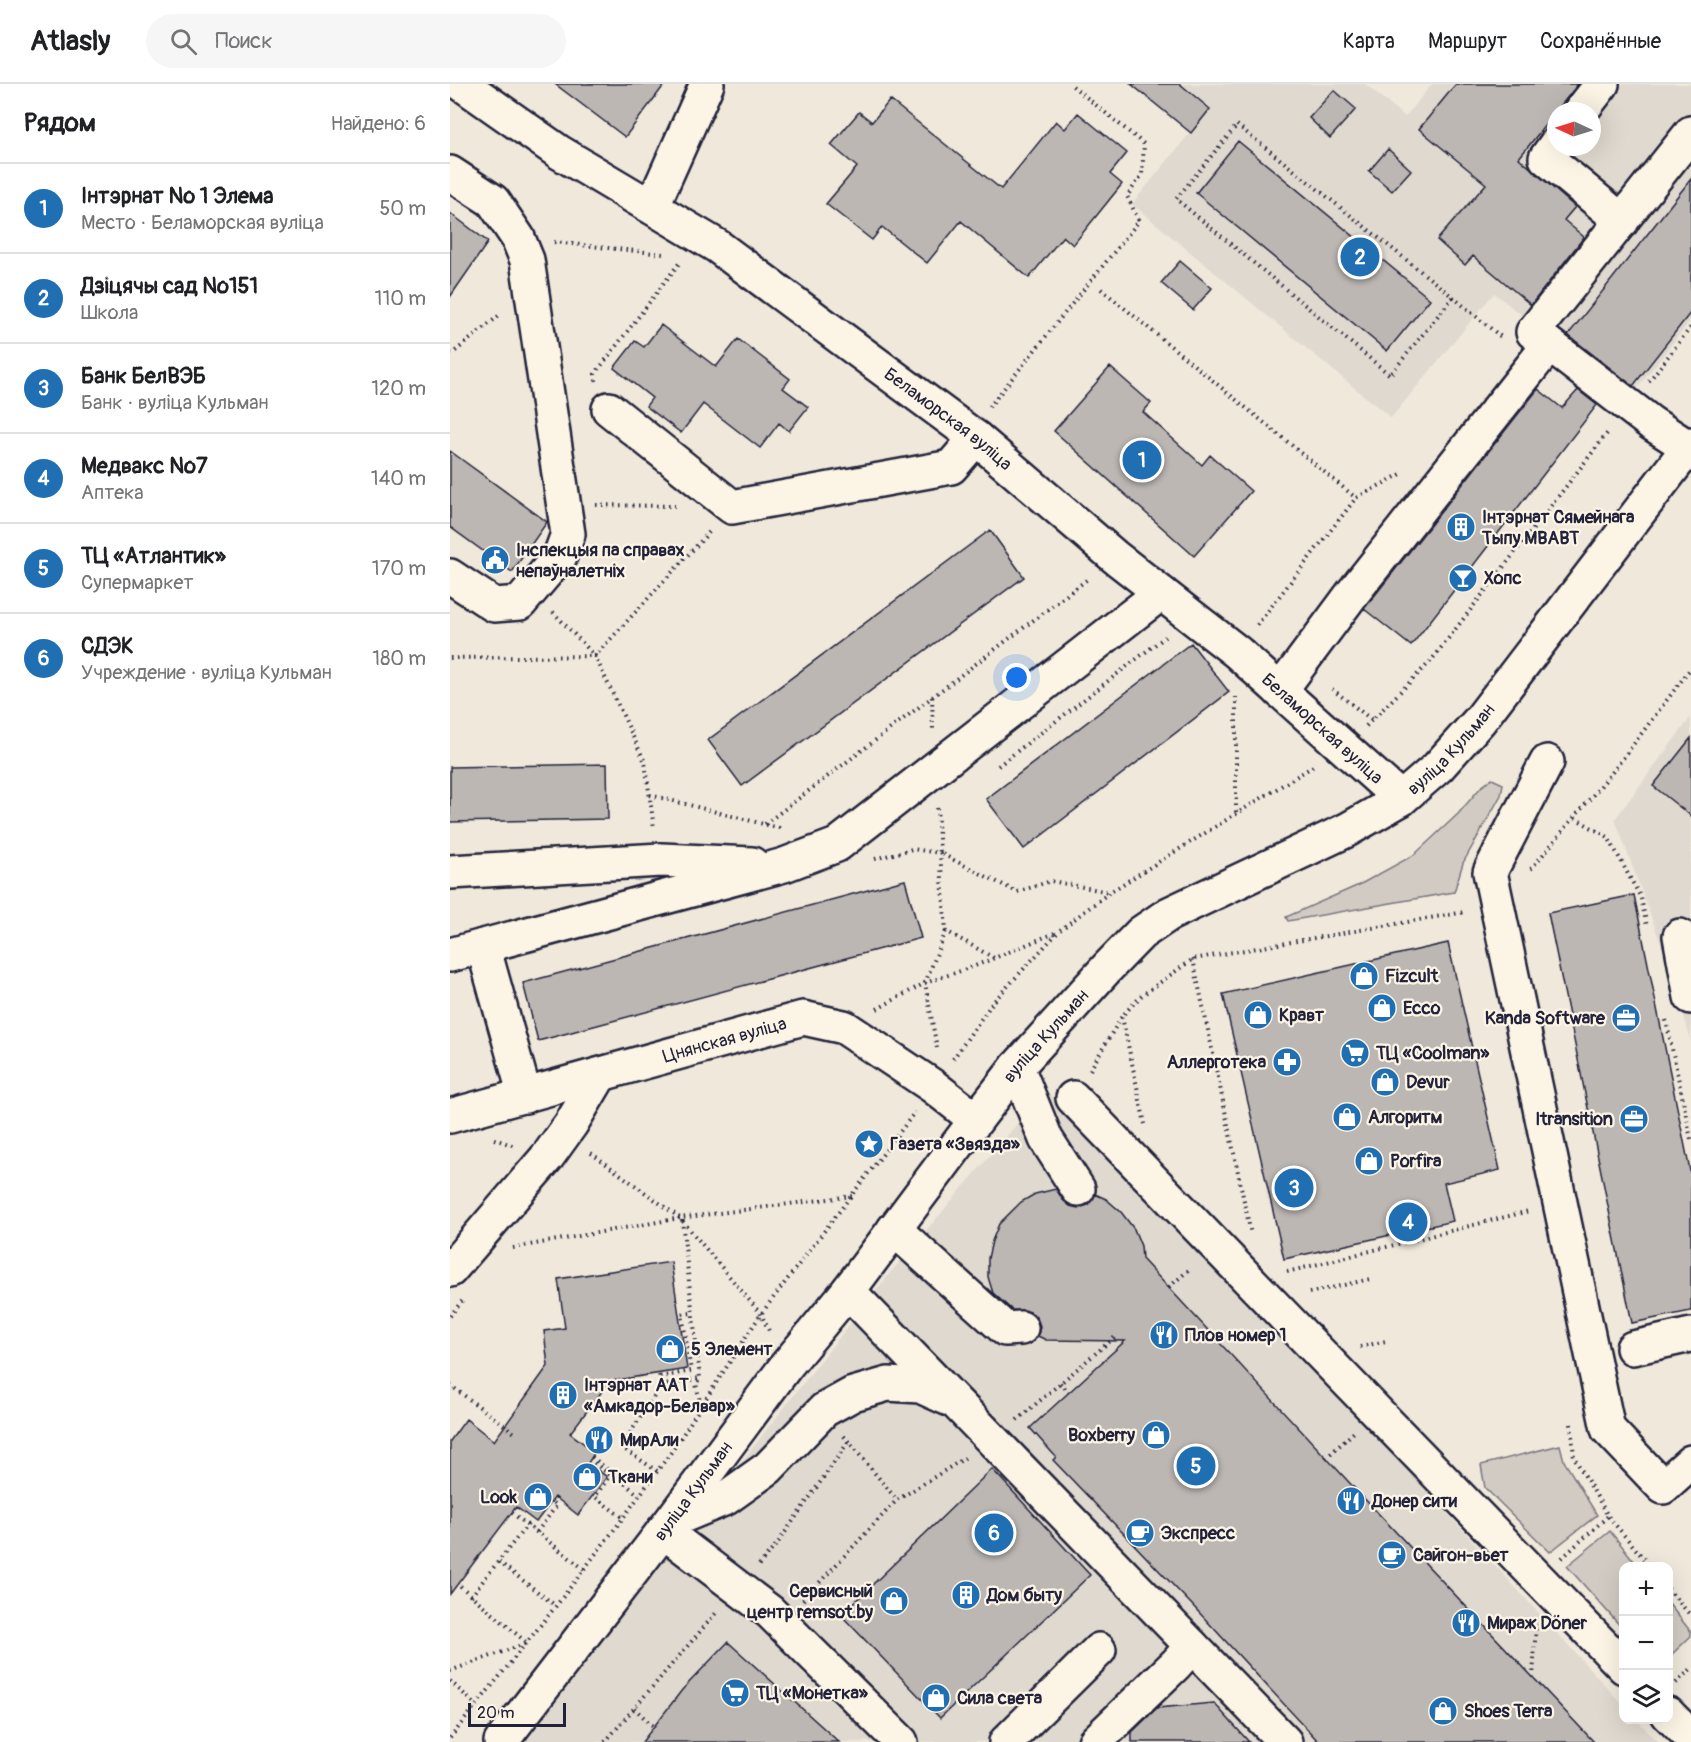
<!DOCTYPE html>
<html lang="ru">
<meta charset="utf-8">
<style>
body{margin:0;font-family:Pangolin,sans-serif;background:#f6f6f6;color:#202124}
.controls{position:absolute;right:18px;bottom:18px;display:grid;overflow:hidden;border-radius:12px;box-shadow:0 6px 24px #0002}
.controls button{width:54px;height:54px;display:grid;place-items:center;padding:0;border:0;border-bottom:2px solid #e0e0e0;background:#fff;color:#202124;font:30px sans-serif}
.compass{position:absolute;left:1097px;top:18px;width:54px;height:54px;border-radius:50%;background:#fff;box-shadow:0 6px 24px #0002;rotate:274deg}
.scale{position:absolute;left:18px;bottom:15px;width:98px;box-sizing:border-box;padding-left:6px;border:3px solid #22223b;border-top:0;font-size:16px;line-height:21px;white-space:nowrap;color:#22223b;-webkit-text-stroke:4px #fcf5e5;paint-order:stroke}
.you{position:absolute;left:567px;top:594px;width:21px;height:21px;margin:-15px;border:4px solid #fff;border-radius:50%;background:#1a73e8;box-shadow:0 0 0 9px #1a73e833}
.badge{display:grid;place-items:center;width:39px;height:39px;border-radius:50%;background:#1f6fb2;color:#fff;font-size:20px;font-weight:700}
.pin{position:absolute;translate:-50% -50%;border:3px solid #fff;box-shadow:0 2px 6px #0006}
.list{margin:0;padding:0;list-style:none}
h2{display:flex;justify-content:space-between;align-items:center;height:78px;margin:0;padding:0 24px;font-size:26px}
h2 small{font-size:20px;font-weight:400;color:#757577}
.list li{display:grid;grid-template-columns:39px 1fr auto;gap:18px;align-items:center;box-sizing:border-box;height:90px;padding:0 24px;border-top:2px solid #e0e0e0}
.list b{display:block;font-size:22px;white-space:nowrap}
.list p{margin:0;font-size:20px;white-space:nowrap;color:#757577}
.list em{font-size:20px;font-style:normal;color:#757577}
.icon{flex:none;width:33px;height:33px;fill:none;stroke:currentColor;stroke-width:2;stroke-linecap:round;stroke-linejoin:round}
.map{position:relative;flex:none;width:1241px;height:1658px;overflow:hidden}
header{display:flex;align-items:center;gap:36px;box-sizing:border-box;height:84px;padding:0 30px;background:#fff;border-bottom:2px solid #e0e0e0}
header strong{font-size:28px}
nav{display:flex;gap:33px;margin-inline-start:auto;font-size:21px}
.search{width:420px;height:54px;background:#f6f6f6;display:flex;align-items:center;gap:15px;box-sizing:border-box;padding:0 21px;border-radius:33px;color:#757577;font-size:22px}
main{display:flex}
aside{flex:1;background:#fff}
.map>svg:first-child{display:block}
.built{fill:#e0d9cf;fill-rule:evenodd}
.green{fill:#d1cbc3;stroke:#7a767f;stroke-width:1.5}
.building{fill:#bcb7b3;stroke:#22223b;stroke-width:1.5}
.lines{fill:none;stroke-linecap:round;stroke-linejoin:round}
.minor-casing{stroke:#22223b;stroke-width:38}
.path{stroke:#22223b;stroke-width:4;stroke-dasharray:1.5 4.5;stroke-linecap:butt}
.minor{stroke:#fcf5e5;stroke-width:33}
.labels{text-anchor:middle;stroke-width:4.5;stroke-linejoin:round;paint-order:stroke}
.street-label{font-size:18px;fill:#22223b;stroke:#fcf5e5}
.poi-label{font-size:18px;font-weight:bold;fill:#22223b;stroke:#fcf5e5;text-anchor:start}
</style>
<header>
<strong>Atlasly</strong>
<div class="search"><svg class="icon" aria-label="search" viewBox="0 0 24 24"><circle cx="10" cy="10" r="6"/><path d="M15 15l6 6"/></svg>Поиск</div>
<nav><a>Карта</a><a>Маршрут</a><a>Сохранённые</a></nav>
</header>
<main>
<aside>
<h2>Рядом<small>Найдено: 6</small></h2>
<ul class="list">
<li><span class="badge">1</span><div><b>Інтэрнат № 1 Элема</b><p>Место · Беламорская вуліца</p></div><em>50 m</em></li>
<li><span class="badge">2</span><div><b>Дзіцячы сад №151</b><p>Школа</p></div><em>110 m</em></li>
<li><span class="badge">3</span><div><b>Банк БелВЭБ</b><p>Банк · вуліца Кульман</p></div><em>120 m</em></li>
<li><span class="badge">4</span><div><b>Медвакс №7</b><p>Аптека</p></div><em>140 m</em></li>
<li><span class="badge">5</span><div><b>ТЦ «Атлантик»</b><p>Супермаркет</p></div><em>170 m</em></li>
<li><span class="badge">6</span><div><b>СДЭК</b><p>Учреждение · вуліца Кульман</p></div><em>180 m</em></li>
</ul>
</aside>
<div class="map">
<svg width="1241" height="1658" viewBox="0 0 1241 1658">
<rect width="100%" height="100%" fill="#efe8db"/>
<filter id="ink" filterUnits="userSpaceOnUse"><feTurbulence type="fractalNoise" baseFrequency=".0167" numOctaves="2"/><feDisplacementMap in="SourceGraphic" scale="12" xChannelSelector="R" yChannelSelector="G"/><feConvolveMatrix kernelMatrix="1 2 1 2 8 2 1 2 1" color-interpolation-filters="sRGB"/></filter>
<g filter="url(#ink)">
<path class="built" d="M 681,0 L 915,0 L 955,33 L 982,0 L 1241,0 L 1241,236 L 1178,316 L 1044,209 L 941,334 L 682,120 L 740,49 ZM 1106,27 L 1142,27 L 1142,63 L 1106,63 Z
M 1241,633 L 1241,957 L 1221,887 L 1165,735 Z
M 596,1006 L 781,1193 L 1173,1621 L 1174,1636 L 1187,1636 L 1208,1658 L 71,1658 L 440,1189 Z"/>
<path class="green" d="M 1042,695 L 1053,700 L 1051,711 L 1013,779 L 1004,808 L 838,837 L 836,833 L 909,801 L 964,771 L 1008,730 L 1031,703 Z
M 1110,1361 L 1114,1377 L 1147,1431 L 1100,1468 L 1035,1404 L 1031,1381 Z
M 1160,1447 L 1188,1482 L 1174,1482 L 1173,1545 L 1117,1482 Z
M 1219,1520 L 1241,1548 L 1241,1552 L 1219,1573 Z"/>
<path class="building" d="M 105,0 L 215,0 L 175,53 Z
M 681,0 L 730,0 L 760,25 L 741,49 Z
M 1006,0 L 1128,0 L 1069,74 L 1125,123 L 1114,136 L 1134,153 L 1081,221 L 1023,172 L 1015,181 L 987,156 L 1036,100 L 969,45 Z
M 884,6 L 906,25 L 880,54 L 859,34 Z
M 440,16 L 551,105 L 606,37 L 615,45 L 628,29 L 677,69 L 660,90 L 672,100 L 623,161 L 613,152 L 579,194 L 511,137 L 477,179 L 432,143 L 422,156 L 376,120 L 407,83 L 381,61 L 409,28 L 422,38 Z
M 788,57 L 980,215 L 937,267 L 746,109 Z
M 938,65 L 961,86 L 942,107 L 919,87 Z
M 1241,95 L 1241,228 L 1183,302 L 1118,251 Z
M 0,129 L 38,158 L 0,213 Z
M 730,177 L 762,204 L 743,226 L 711,199 Z
M 211,241 L 266,283 L 288,255 L 340,295 L 333,304 L 358,323 L 339,347 L 329,339 L 310,364 L 253,320 L 231,349 L 196,322 L 202,314 L 164,284 L 185,257 L 194,263 Z
M 660,283 L 701,319 L 693,328 L 752,381 L 760,371 L 801,407 L 744,472 L 604,347 Z
M 1088,305 L 1112,324 L 1128,306 L 1147,321 L 961,562 L 914,525 Z
M 0,367 L 97,438 L 62,488 L 0,443 Z
M 540,446 L 574,493 L 292,702 L 258,656 Z
M 741,559 L 779,608 L 574,765 L 536,715 Z
M 1241,654 L 1241,732 L 1203,702 Z
M 157,680 L 158,735 L 0,738 L 0,683 Z
M 455,796 L 471,854 L 88,957 L 73,899 Z
M 1184,811 L 1241,1092 L 1241,1227 L 1182,1239 L 1098,829 Z
M 998,859 L 1050,1086 L 994,1099 L 1003,1137 L 834,1175 L 773,910 Z
M 606,1105 L 613,1116 L 620,1122 L 628,1124 L 638,1121 L 645,1110 L 656,1115 L 671,1128 L 684,1145 L 691,1162 L 692,1175 L 909,1409 L 1144,1658 L 869,1658 L 744,1523 L 603,1376 L 606,1373 L 580,1344 L 675,1257 L 596,1256 L 588,1252 L 590,1242 L 587,1234 L 580,1228 L 562,1226 L 543,1209 L 538,1193 L 538,1174 L 542,1157 L 549,1140 L 571,1118 L 585,1110 Z
M 221,1178 L 237,1285 L 160,1297 L 120,1349 L 145,1368 L 138,1379 L 157,1393 L 128,1431 L 105,1413 L 86,1438 L 66,1423 L 0,1510 L 0,1357 L 16,1335 L 44,1357 L 98,1282 L 94,1247 L 115,1244 L 108,1195 Z
M 542,1385 L 640,1491 L 490,1634 L 391,1531 Z
M 278,1558 L 389,1658 L 192,1658 L 232,1606 Z
M 764,1619 L 799,1658 L 682,1658 L 682,1648 L 707,1624 Z"/>
<g class="lines">
<g class="minor-casing">
<g id="minor">
<path id="s1" d="M 12,0 L 109,68 L 267,162 L 526,354 L 665,473 L 787,568 L 951,715"/>
<path d="M 1131,27 L 1152,0"/>
<path d="M 1106,60 L 1096,74 L 1172,137"/>
<path d="M 0,89 L 43,117 L 68,154 L 77,176 L 118,450 L 110,472 L 70,519 L 44,521 L 0,492"/>
<path d="M 202,123 L 257,0"/>
<path d="M 159,325 L 282,423 L 501,383 L 526,354"/>
<path d="M 1238,363 L 1201,339 L 1083,248 L 1241,49"/>
<path d="M 830,607 L 902,510 L 1099,261"/>
<path d="M 1097,678 L 1040,788 L 1158,1345 L 1213,1403 L 1241,1378"/>
<path d="M 0,788 L 211,776 L 302,780"/>
<path d="M 1230,852 L 1241,913"/>
<path d="M 33,862 L 75,1012"/>
<path d="M 0,871 L 334,781 L 387,761 L 711,509"/>
<path d="M 567,983 L 596,1055 L 628,1105"/>
<path d="M 623,1014 L 1174,1583"/>
<path id="s2" d="M 0,1032 L 353,934 L 394,943 L 484,1003 L 526,1036"/>
<path d="M 444,1145 L 555,1245 L 571,1244"/>
<path d="M 0,1186 L 98,1072 L 121,1040 L 150,991"/>
<path d="M 398,1207 L 835,1658"/>
<path d="M 1183,1264 L 1241,1251"/>
<path d="M 223,1436 L 276,1414 L 318,1384 L 374,1326 L 403,1310 L 438,1300 L 470,1302 L 499,1315"/>
<path d="M 213,1447 L 320,1528 L 451,1658"/>
<path d="M 1218,1630 L 1241,1653"/>
<path id="s3" d="M 51,1658 L 221,1437 L 336,1282 L 398,1207 L 526,1036 L 567,983 L 657,884 L 691,849 L 719,830 L 897,746 L 951,715 L 988,683 L 1030,636 L 1241,360"/>
<path d="M 556,1658 L 649,1566"/>
<path d="M 645,1658 L 726,1580 L 742,1562"/>
</g>
</g>
<path class="path" d="M 787,41 L 1003,213 L 940,291 L 726,115 Z
M 104,158 L 213,170
M 651,205 L 906,414
M 1003,213 L 1051,253
M 0,269 L 3,269 L 51,230
M 146,297 L 145,290 L 230,178
M 1199,297 L 1241,243
M 539,323 L 689,137 L 677,112 L 692,91 L 694,60 L 620,0
M 146,421 L 225,422
M 103,528 L 145,572 L 195,678 L 204,744
M 807,541 L 906,414 L 953,389
M 0,574 L 145,572 L 261,446
M 882,605 L 922,636
M 482,613 L 483,645
M 916,642 L 980,578 L 1159,347
M 548,682 L 715,553
M 200,711 L 329,744 L 332,747
M 487,724 L 490,769 L 567,808 L 601,797 L 659,808
M 786,728 L 786,613
M 1125,734 L 1158,753 L 1191,814 L 1197,843
M 315,740 L 639,494
M 425,775 L 462,765 L 490,769 L 496,847 L 544,874
M 1081,785 L 1164,686 L 1241,584
M 743,875 L 801,1150
M 427,925 L 475,899 L 525,882 L 607,848
M 672,933 L 695,1040
M 1216,936 L 1241,1055
M 487,964 L 475,899 L 496,847
M 503,975 L 543,918 L 610,846 L 660,808 L 865,681
M 640,986 L 672,932 L 691,912 L 743,875 L 1015,828
M 44,1055 L 65,1062
M 141,1069 L 230,1134 L 402,1112
M 232,1136 L 250,1294 L 246,1300 L 251,1322
M 63,1164 L 230,1134 L 311,1230 L 320,1249
M 837,1188 L 1079,1127
M 719,1203 L 741,1184
M 859,1209 L 920,1195
M 0,1232 L 12,1217
M 910,1263 L 936,1257
M 210,1293 L 241,1287 L 232,1230 L 242,1229
M 610,1299 L 619,1308
M 0,1301 L 66,1350
M 211,1302 L 250,1294
M 567,1336 L 665,1253
M 1121,1340 L 1124,1373 L 1158,1432 L 1200,1482
M 394,1352 L 447,1416
M 142,1373 L 189,1411
M 876,1374 L 904,1348
M 144,1379 L 160,1391 L 145,1413 L 173,1434
M 207,1387 L 171,1363 L 211,1302 L 209,1289
M 62,1429 L 134,1485
M 87,1448 L 107,1421 L 102,1417
M 1112,1474 L 1158,1432
M 49,1478 L 106,1522
M 309,1481 L 327,1460 L 399,1357
M 1218,1505 L 1241,1532
M 21,1512 L 78,1440
M 353,1516 L 447,1416 L 515,1374
M 0,1587 L 77,1559 L 8,1500
M 1083,1594 L 1086,1540
M 0,1597 L 26,1621
M 1226,1599 L 1241,1585
M 184,1624 L 204,1643
M 0,1654 L 106,1522 L 173,1434 L 222,1367 L 311,1230 L 465,1028
M 155,1658 L 266,1529"/>
<use href="#minor" class="minor"/>
</g>
</g>
<defs>
<g id="building-disc" transform="scale(1.5)"><circle r="9.5" fill="#1f6fb2" stroke="#fcf5e5"/><path d="M-4-6H4V6H1V3H-1V6H-4ZM-2.5-4.3h1.7v1.8h-1.7ZM.8-4.3h1.7v1.8H.8ZM-2.5-1h1.7V.8h-1.7ZM.8-1h1.7V.8H.8Z" fill="#fff"/></g>
<g id="civic-disc" transform="scale(1.5)"><circle r="9.5" fill="#1f6fb2" stroke="#fcf5e5"/><path d="M-.6-6.5H3V-4.5H.6V-3L4-1V1h2V6H-6V1h2V-1L-.6-3ZM-1.2 2.5V6h2.4V2.5Z" fill="#fff"/></g>
<g id="bar-disc" transform="scale(1.5)"><circle r="9.5" fill="#1f6fb2" stroke="#fcf5e5"/><path d="M-6-5H6L.8 .8V4.5H3.5V6h-7V4.5H-.8V.8Z" fill="#fff"/></g>
<g id="shop-disc" transform="scale(1.5)"><circle r="9.5" fill="#1f6fb2" stroke="#fcf5e5"/><path d="M-5-2.5h2.3a2.7 3.5 0 0 1 5.4 0H5L5.5 6h-11ZM-1.5-2.5h3a1.5 2.3 0 0 0-3 0Z" fill="#fff"/></g>
<g id="office-disc" transform="scale(1.5)"><circle r="9.5" fill="#1f6fb2" stroke="#fcf5e5"/><path d="M-6-3h4V-5.5h4V-3h4V5H-6ZM-1-4.5V-3h2v-1.5ZM-6 0V1H6V0Z" fill="#fff"/></g>
<g id="supermarket-disc" transform="scale(1.5)"><circle r="9.5" fill="#1f6fb2" stroke="#fcf5e5"/><path d="M-6-5.5h2.5l.6 2H6L4.5 2H-2.5L-4.4-4H-6ZM-1.5 3.2a1.3 1.3 0 1 0 .1 0ZM3 3.2a1.3 1.3 0 1 0 .1 0Z" fill="#fff"/></g>
<g id="pharmacy-disc" transform="scale(1.5)"><circle r="9.5" fill="#1f6fb2" stroke="#fcf5e5"/><path d="M-2-6h4v4h4v4h-4v4h-4v-4h-4v-4h4Z" fill="#fff"/></g>
<g id="sight-disc" transform="scale(1.5)"><circle r="9.5" fill="#1f6fb2" stroke="#fcf5e5"/><path d="M0-6L1.8-2.2L6-1.7L2.9 1.2L3.7 5.4L0 3.3L-3.7 5.4L-2.9 1.2L-6-1.7L-1.8-2.2Z" fill="#fff"/></g>
<g id="restaurant-disc" transform="scale(1.5)"><circle r="9.5" fill="#1f6fb2" stroke="#fcf5e5"/><path d="M-5-6h1v4h1v-4h1v4h1v-4h1v5L-1.5 .5V6h-2V.5L-5-1ZM5-6V6H3V1.5H1.5Q1.5-4 5-6Z" fill="#fff"/></g>
<g id="cafe-disc" transform="scale(1.5)"><circle r="9.5" fill="#1f6fb2" stroke="#fcf5e5"/><path d="M-5.5-4.5H6V0H3Q3 3.5 0 3.5H-2.5Q-5.5 3.5-5.5 0ZM3-3.2v2h1.7v-2ZM-6 4.5H4V6H-6Z" fill="#fff"/></g>
</defs>
<g fill-rule="evenodd">
<use href="#building-disc" x="1011" y="443"/>
<use href="#civic-disc" x="45" y="476"/>
<use href="#bar-disc" x="1013" y="494"/>
<use href="#shop-disc" x="914" y="892"/>
<use href="#shop-disc" x="932" y="924"/>
<use href="#shop-disc" x="808" y="931"/>
<use href="#office-disc" x="1176" y="934"/>
<use href="#supermarket-disc" x="905" y="969"/>
<use href="#pharmacy-disc" x="837" y="978"/>
<use href="#shop-disc" x="935" y="998"/>
<use href="#shop-disc" x="897" y="1033"/>
<use href="#office-disc" x="1184" y="1035"/>
<use href="#sight-disc" x="419" y="1060"/>
<use href="#shop-disc" x="919" y="1077"/>
<use href="#restaurant-disc" x="714" y="1251"/>
<use href="#shop-disc" x="220" y="1265"/>
<use href="#building-disc" x="113" y="1311"/>
<use href="#shop-disc" x="706" y="1351"/>
<use href="#restaurant-disc" x="149" y="1356"/>
<use href="#shop-disc" x="137" y="1393"/>
<use href="#shop-disc" x="88" y="1413"/>
<use href="#restaurant-disc" x="901" y="1417"/>
<use href="#cafe-disc" x="690" y="1449"/>
<use href="#cafe-disc" x="942" y="1471"/>
<use href="#building-disc" x="516" y="1511"/>
<use href="#shop-disc" x="444" y="1517"/>
<use href="#restaurant-disc" x="1016" y="1539"/>
<use href="#supermarket-disc" x="285" y="1609"/>
<use href="#shop-disc" x="486" y="1614"/>
<use href="#shop-disc" x="993" y="1627"/>
</g>
<g class="labels">
<g class="street-label">
<text dy="6" stroke="none"><textPath href="#s1" startOffset="591">Беламорская вуліца</textPath></text>
<text dy="6" stroke="none"><textPath href="#s1" startOffset="1077">Беламорская вуліца</textPath></text>
<text dy="6" stroke="none"><textPath href="#s3" startOffset="1396">вуліца Кульман</textPath></text>
<text dy="6" stroke="none"><textPath href="#s3" startOffset="892">вуліца Кульман</textPath></text>
<text dy="6" stroke="none"><textPath href="#s2" startOffset="285">Цнянская вуліца</textPath></text>
<text dy="6" stroke="none"><textPath href="#s3" startOffset="316">вуліца Кульман</textPath></text>
</g>
<g class="poi-label">
<text x="1032" y="439">Інтэрнат Сямейнага<tspan x="1032" dy="21">Тыпу МВАВТ</tspan></text>
<text x="66" y="472">Інспекцыя па справах<tspan x="66" dy="21">непаўналетніх</tspan></text>
<text x="1034" y="500">Хопс</text>
<text x="935" y="898">Fizcult</text>
<text x="953" y="930">Ecco</text>
<text x="829" y="937">Кравт</text>
<text x="1155" y="940" text-anchor="end">Kanda Software</text>
<text x="926" y="975">ТЦ «Coolman»</text>
<text x="816" y="984" text-anchor="end">Аллерготека</text>
<text x="956" y="1004">Devur</text>
<text x="918" y="1039">Алгоритм</text>
<text x="1163" y="1041" text-anchor="end">Itransition</text>
<text x="440" y="1066">Газета «Звязда»</text>
<text x="940" y="1083">Porfira</text>
<text x="735" y="1257">Плов номер 1</text>
<text x="241" y="1271">5 Элемент</text>
<text x="134" y="1307">Інтэрнат ААТ<tspan x="134" dy="21">«Амкадор-Белвар»</tspan></text>
<text x="685" y="1357" text-anchor="end">Boxberry</text>
<text x="170" y="1362">МирАли</text>
<text x="158" y="1399">Ткани</text>
<text x="67" y="1419" text-anchor="end">Look</text>
<text x="922" y="1423">Донер сити</text>
<text x="711" y="1455">Экспресс</text>
<text x="963" y="1477">Сайгон-вьет</text>
<text x="423" y="1513" text-anchor="end">Сервисный<tspan x="423" dy="21">центр remsot.by</tspan></text>
<text x="537" y="1517">Дом быту</text>
<text x="1037" y="1545">Мираж Döner</text>
<text x="306" y="1615">ТЦ «Монетка»</text>
<text x="507" y="1620">Сила света</text>
<text x="1014" y="1633">Shoes Terra</text>
</g>
</g>
</svg>
<div class="controls">
<button>+</button>
<button>−</button>
<button><svg class="icon" aria-label="layers" viewBox="0 0 24 24"><path d="M12 4l9 5-9 5-9-5zM3 14l9 5 9-5"/></svg></button>
</div>
<svg class="compass" viewBox="-18 -18 36 36"><path d="M0-13l5 13h-10z" fill="#e53935"/><path d="M0 13l5-13h-10z" fill="#757577"/></svg>
<div class="scale">20 m</div>
<div class="you"></div>
<div class="pin badge" style="left:692px;top:376px">1</div>
<div class="pin badge" style="left:910px;top:173px">2</div>
<div class="pin badge" style="left:844px;top:1104px">3</div>
<div class="pin badge" style="left:958px;top:1138px">4</div>
<div class="pin badge" style="left:746px;top:1382px">5</div>
<div class="pin badge" style="left:544px;top:1449px">6</div>
</div>
</main>
